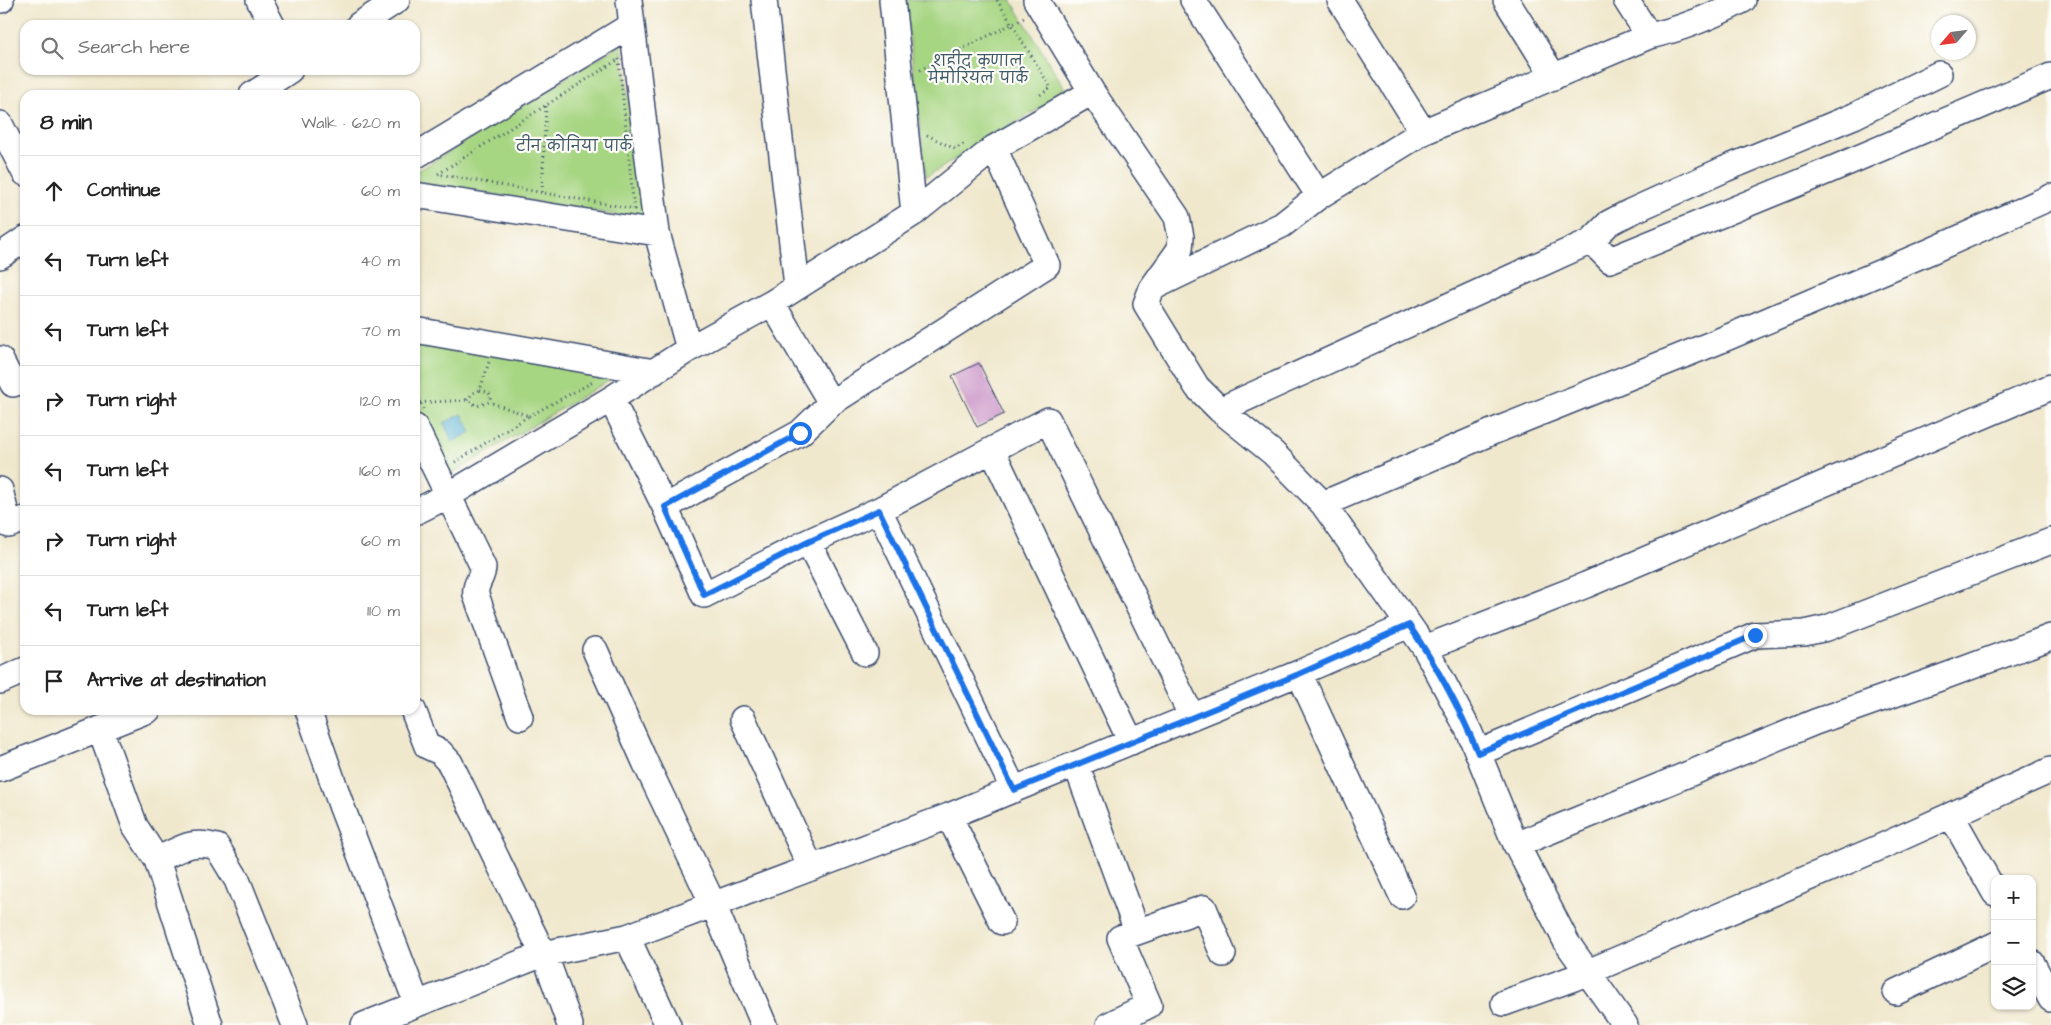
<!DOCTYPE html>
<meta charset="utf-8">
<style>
body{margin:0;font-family:"Architects Daughter","Playpen Sans Deva",sans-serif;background:#f6f6f6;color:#222}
.controls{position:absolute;right:15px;bottom:15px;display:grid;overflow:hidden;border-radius:10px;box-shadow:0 1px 4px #0004}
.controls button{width:45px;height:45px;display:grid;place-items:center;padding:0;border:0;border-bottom:1px solid #e0e0e0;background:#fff;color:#222;font:25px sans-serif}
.compass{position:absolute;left:1931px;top:15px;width:45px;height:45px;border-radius:50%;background:#fff;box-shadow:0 1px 4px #0004;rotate:242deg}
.stop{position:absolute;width:15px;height:15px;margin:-11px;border:4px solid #1a73e8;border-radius:50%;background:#fff}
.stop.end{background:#1a73e8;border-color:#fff;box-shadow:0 1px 5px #0008}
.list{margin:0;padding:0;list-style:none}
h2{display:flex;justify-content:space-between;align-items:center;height:65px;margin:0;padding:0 20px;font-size:21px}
h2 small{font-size:16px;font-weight:400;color:#767676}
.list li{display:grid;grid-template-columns:32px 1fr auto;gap:15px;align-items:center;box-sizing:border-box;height:70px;padding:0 20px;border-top:1px solid #e0e0e0}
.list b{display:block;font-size:19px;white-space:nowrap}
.list em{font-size:16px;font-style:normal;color:#767676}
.icon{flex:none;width:28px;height:28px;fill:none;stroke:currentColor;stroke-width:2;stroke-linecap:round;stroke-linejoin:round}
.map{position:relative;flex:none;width:2051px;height:1025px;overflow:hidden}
.search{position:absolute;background:#fff;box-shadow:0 1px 4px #0004;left:20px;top:20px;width:400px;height:55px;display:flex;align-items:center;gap:12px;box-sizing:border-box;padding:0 18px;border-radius:15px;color:#767676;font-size:19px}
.panel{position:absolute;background:#fff;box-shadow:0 1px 4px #0004;left:20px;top:90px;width:400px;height:625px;border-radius:15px}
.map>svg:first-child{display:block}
.green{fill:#a7d683;stroke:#618270}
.water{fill:#56b1d4;stroke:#387099}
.building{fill:#cf9ecd}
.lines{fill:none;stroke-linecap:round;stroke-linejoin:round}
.minor-casing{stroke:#3b4b6f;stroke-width:28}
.path{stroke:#3b4b6f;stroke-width:3;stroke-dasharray:1 4;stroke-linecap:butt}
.minor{stroke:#fff;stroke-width:25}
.route{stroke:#1a73e8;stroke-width:6}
.labels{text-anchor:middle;stroke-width:4.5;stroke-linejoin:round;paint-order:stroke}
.park-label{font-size:15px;fill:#3e5967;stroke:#fdfcf7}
</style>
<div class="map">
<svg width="2051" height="1025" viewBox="0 0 2051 1025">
<rect width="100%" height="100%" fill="#fdfcf7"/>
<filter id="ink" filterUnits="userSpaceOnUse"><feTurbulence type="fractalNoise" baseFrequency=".02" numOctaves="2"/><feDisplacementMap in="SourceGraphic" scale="10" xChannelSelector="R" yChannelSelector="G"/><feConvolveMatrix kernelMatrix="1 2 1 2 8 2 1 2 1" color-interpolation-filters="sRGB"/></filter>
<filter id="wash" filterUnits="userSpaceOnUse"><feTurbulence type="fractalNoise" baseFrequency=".0096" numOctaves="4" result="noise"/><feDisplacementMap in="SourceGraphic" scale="20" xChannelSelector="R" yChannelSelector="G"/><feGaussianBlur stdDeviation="1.12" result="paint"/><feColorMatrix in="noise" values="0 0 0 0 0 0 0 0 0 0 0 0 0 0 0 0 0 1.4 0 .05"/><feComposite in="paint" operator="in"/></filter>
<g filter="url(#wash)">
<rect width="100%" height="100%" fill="#f0e8cd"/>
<path class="green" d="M 905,0 L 1011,0 L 1067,92 L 926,177 Z
M 621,44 L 646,220 L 420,182 L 415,177 L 415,173 Z
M 415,341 L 620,374 L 444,478 L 415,412 Z"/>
<path class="water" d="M 462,414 L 471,432 L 452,442 L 444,423 Z"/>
<g id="blocks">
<path class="building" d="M 979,363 L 1004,414 L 977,427 L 952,376 Z"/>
</g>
</g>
<g filter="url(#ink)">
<use href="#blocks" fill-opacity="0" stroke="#3b4b6f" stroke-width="1"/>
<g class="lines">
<g class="minor-casing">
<path id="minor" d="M 0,0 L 1,0
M 259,0 L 272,25
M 629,0 L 657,233
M 764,0 L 797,286
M 892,0 L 914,213
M 1036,0 L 1092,92 L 1177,217 L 1181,237 L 1180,249 L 1152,288 L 1146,304 L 1197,387 L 1220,410 L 1273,453 L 1323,504 L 1409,625 L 1425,648 L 1469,731 L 1511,834 L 1567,943 L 1625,1025
M 1193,0 L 1319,196 L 1423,132 L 1649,36 C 1683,29 1713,16 1743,0
M 1340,0 L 1423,132
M 1506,0 L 1554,77
M 1626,0 L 1649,36
M 359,25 L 397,0
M 252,95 L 290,70
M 0,124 L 25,173
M 415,156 L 632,25
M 415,195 L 657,233 L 689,349
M 1591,241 L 1609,223 L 1630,212 L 1725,169 L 1854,116 L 1939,74
M 0,256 L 25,239
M 1154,287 L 1282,225 L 1319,196
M 772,303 L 831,403 L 1047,265 L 994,148
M 415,330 L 654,372
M 0,359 L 13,384 L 25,380
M 611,399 L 665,507 L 704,595 L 808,542 L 879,510 L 1014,790
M 1220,410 L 1591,241 L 1610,260 L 1823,173 L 2051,76
M 415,427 L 483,567 C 483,578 474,584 476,595 L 520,717
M 992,450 L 1131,742
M 0,490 L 9,525 L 25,519
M 1323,504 L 1492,432 L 1719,341 L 1931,251 L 2051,197
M 665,507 L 800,433 L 831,403
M 879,510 L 1048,420 L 1192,717
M 415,512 L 449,495 L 611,399 L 689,349 L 772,303 L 914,213 L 994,148 L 1092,92
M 808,542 L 865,653
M 1425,648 L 1586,585 L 2051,387
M 595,650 L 645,762 L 713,904 L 764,1025
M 1299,673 L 1402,896
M 0,681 L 25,670
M 308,710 L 341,805 L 417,1004
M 413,710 L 427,746 L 440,752 L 450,763 L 548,964 L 570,1025
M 743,719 L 811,868
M 100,729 L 135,826 L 157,860 L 210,1025
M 1478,753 L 1755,635 L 1804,633 L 1827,628 L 2051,541
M 1076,764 L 1137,931
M 0,769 L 148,710
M 1951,815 L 1995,893
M 949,816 L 1002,922
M 1516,845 L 1815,722 L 1940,678 L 2051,637
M 157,860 C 181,849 190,839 217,847 L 237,880 L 295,1025
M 627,937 L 668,1025
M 2032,963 L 2051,999
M 1896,992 L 1995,945
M 1504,1003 L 1574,978 L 1876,849 L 2051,770
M 364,1025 L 543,954 L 627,937 L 949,816 L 1299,673 L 1409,625
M 1109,1025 L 1149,1005 L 1120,938 L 1204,908 L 1223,954"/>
</g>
<path class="path" d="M 997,0 L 1051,88 L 1040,95
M 619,59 L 634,209 L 438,174 Z
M 920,70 L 1024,18
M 927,135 L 955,149 L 965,143
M 542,192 L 546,106
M 415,390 L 423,409
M 480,390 L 488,392 L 491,396 L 489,402
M 467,400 L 473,393 L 480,390 L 489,362
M 415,403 L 467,400 L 477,406 L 489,402 L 529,416 L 455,462
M 529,416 L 593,382"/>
<use href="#minor" class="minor"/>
</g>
</g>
<g class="lines" filter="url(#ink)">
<path class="route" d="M 800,433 L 665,507 L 704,595 L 808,542 L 879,510 L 1014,790 L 1299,674 L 1409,625 C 1436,665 1460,709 1478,753 L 1755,635"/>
</g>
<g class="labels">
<g class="park-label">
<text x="978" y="66">शहीद कुणाल<tspan x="978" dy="17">मेमोरियल पार्क</tspan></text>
<text x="574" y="151">टीन कोनिया पार्क</text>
</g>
</g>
</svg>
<div class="controls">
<button>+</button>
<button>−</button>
<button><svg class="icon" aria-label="layers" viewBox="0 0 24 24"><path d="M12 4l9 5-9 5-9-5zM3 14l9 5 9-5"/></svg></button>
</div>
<svg class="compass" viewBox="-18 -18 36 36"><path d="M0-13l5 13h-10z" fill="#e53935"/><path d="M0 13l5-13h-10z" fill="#767676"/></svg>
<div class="stop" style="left:800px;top:433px"></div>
<div class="stop end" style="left:1755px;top:635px"></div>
<div class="search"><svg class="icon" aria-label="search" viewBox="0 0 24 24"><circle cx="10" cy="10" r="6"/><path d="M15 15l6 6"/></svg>Search here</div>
<section class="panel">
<h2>8 min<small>Walk · 620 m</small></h2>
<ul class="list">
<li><svg class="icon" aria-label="ahead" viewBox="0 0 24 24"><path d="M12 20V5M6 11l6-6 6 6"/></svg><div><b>Continue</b></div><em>60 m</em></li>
<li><svg class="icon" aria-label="left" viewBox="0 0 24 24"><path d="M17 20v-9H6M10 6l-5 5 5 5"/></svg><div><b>Turn left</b></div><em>40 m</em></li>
<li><svg class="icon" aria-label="left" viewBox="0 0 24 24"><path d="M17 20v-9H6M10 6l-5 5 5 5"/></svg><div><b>Turn left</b></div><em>70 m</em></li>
<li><svg class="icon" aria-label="right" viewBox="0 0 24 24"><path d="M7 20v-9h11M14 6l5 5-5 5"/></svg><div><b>Turn right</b></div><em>120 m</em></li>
<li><svg class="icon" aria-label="left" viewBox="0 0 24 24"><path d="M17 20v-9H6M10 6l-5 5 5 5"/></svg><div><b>Turn left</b></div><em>160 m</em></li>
<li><svg class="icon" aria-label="right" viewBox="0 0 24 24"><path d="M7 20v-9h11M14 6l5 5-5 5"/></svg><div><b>Turn right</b></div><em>60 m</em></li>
<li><svg class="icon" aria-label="left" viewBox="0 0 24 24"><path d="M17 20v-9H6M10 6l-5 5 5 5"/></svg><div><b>Turn left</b></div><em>110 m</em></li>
<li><svg class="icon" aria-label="arrive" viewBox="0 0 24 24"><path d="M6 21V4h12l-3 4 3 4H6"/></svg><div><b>Arrive at destination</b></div></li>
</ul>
</section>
</div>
